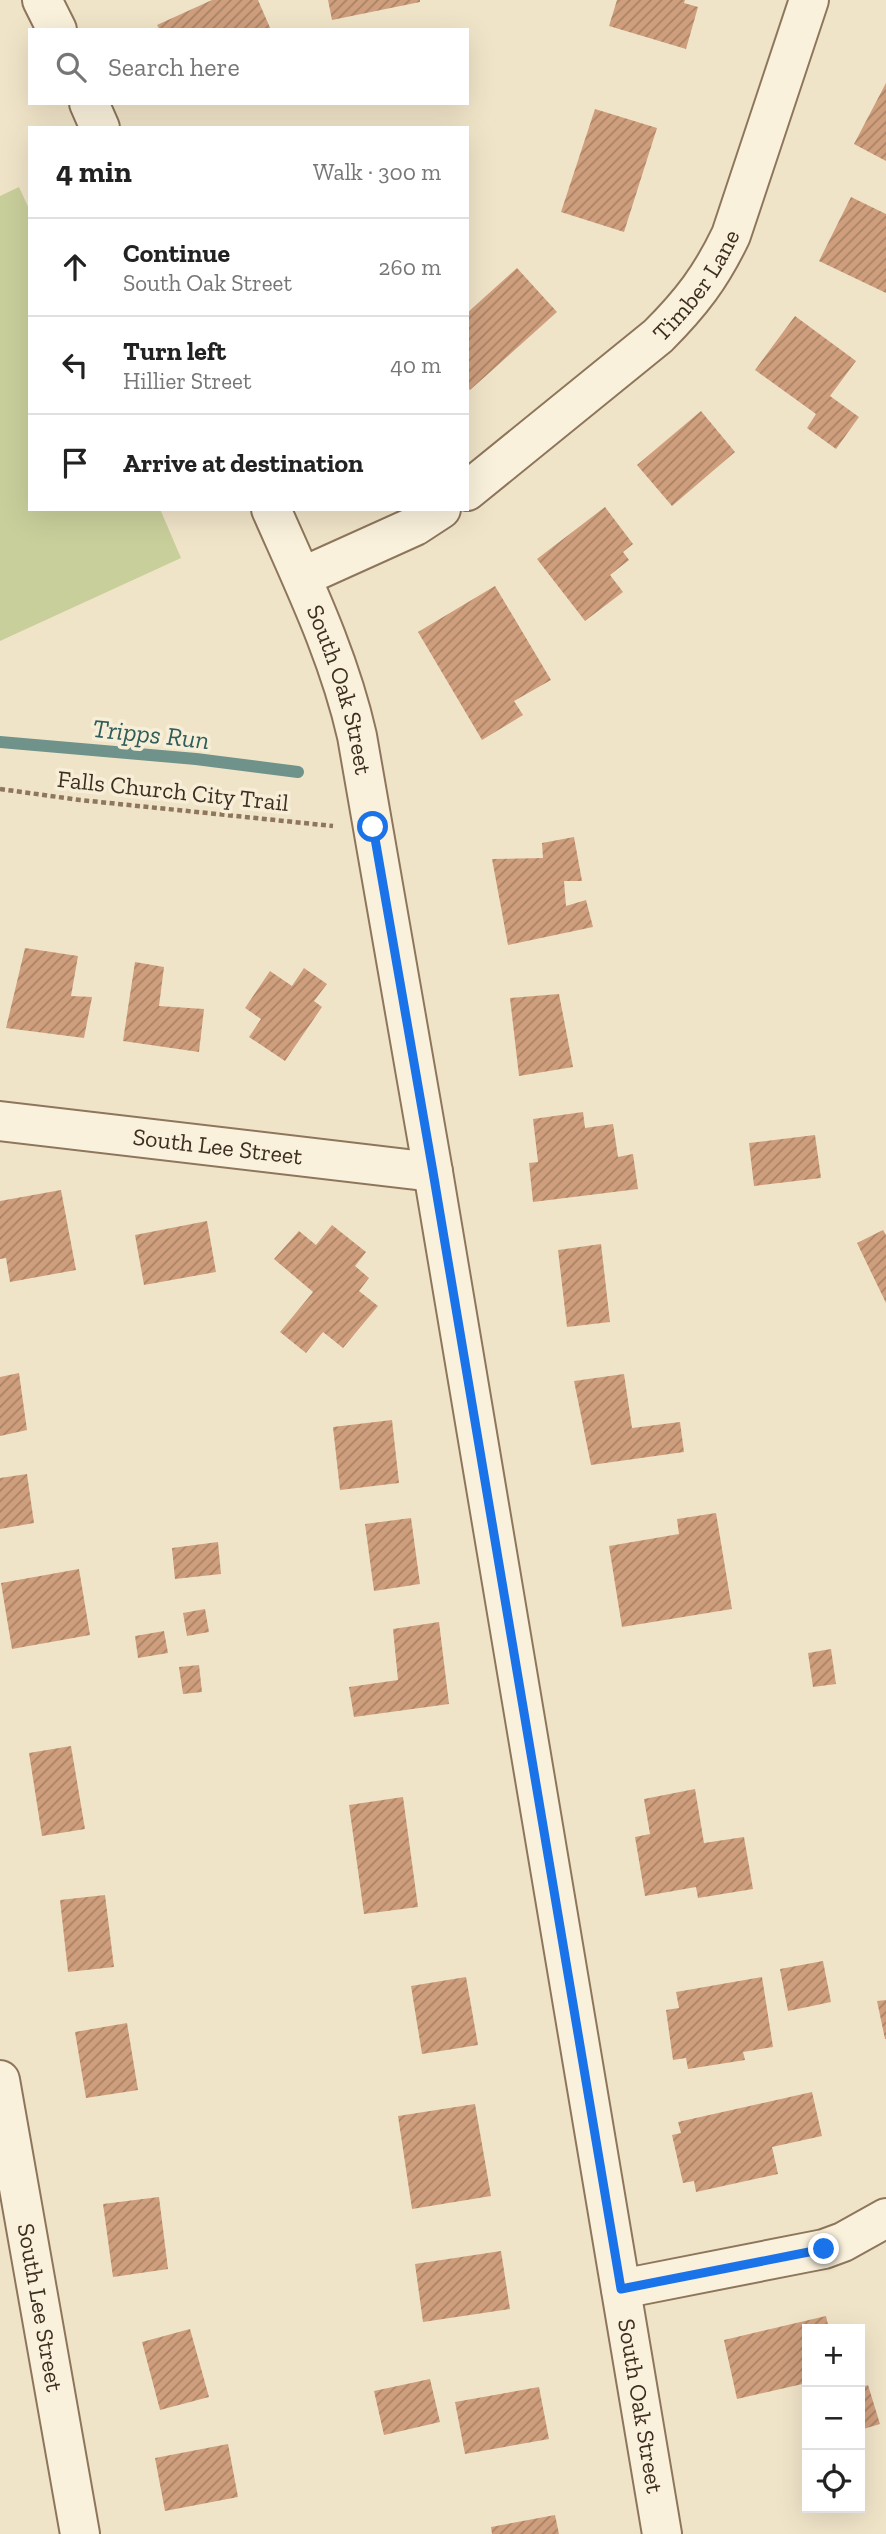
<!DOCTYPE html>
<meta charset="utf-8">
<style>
body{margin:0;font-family:"Zilla Slab",serif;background:#f6f6f6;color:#222}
.controls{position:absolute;right:21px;bottom:21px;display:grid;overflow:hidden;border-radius:0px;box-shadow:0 7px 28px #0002}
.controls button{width:63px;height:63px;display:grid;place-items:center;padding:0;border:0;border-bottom:2px solid #e0e0e0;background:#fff;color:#222;font:35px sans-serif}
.stop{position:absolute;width:21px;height:21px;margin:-16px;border:5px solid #1a73e8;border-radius:50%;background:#fff}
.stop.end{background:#1a73e8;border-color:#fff;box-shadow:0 2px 7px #0008}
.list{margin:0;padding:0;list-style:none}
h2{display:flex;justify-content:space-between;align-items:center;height:91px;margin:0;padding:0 28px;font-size:30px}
h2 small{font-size:23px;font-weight:400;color:#767676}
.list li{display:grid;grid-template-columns:46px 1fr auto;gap:21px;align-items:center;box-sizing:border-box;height:98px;padding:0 28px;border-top:2px solid #e0e0e0}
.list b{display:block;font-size:26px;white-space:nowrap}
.list p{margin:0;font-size:23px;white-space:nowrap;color:#767676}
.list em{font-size:23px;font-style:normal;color:#767676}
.icon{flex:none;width:38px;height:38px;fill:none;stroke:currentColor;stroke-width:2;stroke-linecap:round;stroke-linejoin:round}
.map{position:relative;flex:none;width:886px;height:2534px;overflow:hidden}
.search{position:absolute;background:#fff;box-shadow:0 7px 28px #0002;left:28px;top:28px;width:441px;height:77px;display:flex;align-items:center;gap:18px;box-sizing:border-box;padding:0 24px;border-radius:0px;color:#767676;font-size:26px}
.panel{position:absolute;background:#fff;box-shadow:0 7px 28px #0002;left:28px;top:126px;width:441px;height:385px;border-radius:0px}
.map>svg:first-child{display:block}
.park{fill:#c9cf9b}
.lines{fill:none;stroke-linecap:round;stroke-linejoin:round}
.stream{stroke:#6f938a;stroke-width:12}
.building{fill:url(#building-hatch)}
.minor-casing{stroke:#8d765c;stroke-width:42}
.path{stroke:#8d765c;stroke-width:4.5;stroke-dasharray:5 3.5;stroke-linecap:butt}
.minor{stroke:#faf1dc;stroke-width:38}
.route{stroke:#1a73e8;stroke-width:9}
.labels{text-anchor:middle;stroke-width:7;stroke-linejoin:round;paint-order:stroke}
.street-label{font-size:24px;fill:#3d2e20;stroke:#f7eed8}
.water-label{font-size:26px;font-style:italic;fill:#2f5d5a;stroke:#f7eed8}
</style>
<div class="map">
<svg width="886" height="2534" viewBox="0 0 886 2534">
<defs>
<pattern id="building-hatch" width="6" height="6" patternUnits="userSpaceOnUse" patternTransform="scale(1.75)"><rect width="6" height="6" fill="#cf9f7d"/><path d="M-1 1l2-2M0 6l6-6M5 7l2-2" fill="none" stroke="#a98266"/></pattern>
</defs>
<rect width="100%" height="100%" fill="#f0e4c8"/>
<path class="park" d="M 19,187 L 30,211 L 30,509 L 160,509 L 181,558 L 0,641 L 0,196 Z"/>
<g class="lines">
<path class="stream" d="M 0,742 L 196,759 L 298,772"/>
</g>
<path class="building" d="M 212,0 L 258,0 L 271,30 L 160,30 L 157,25 Z
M 328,0 L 420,0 L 420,2 L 332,20 Z
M 617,0 L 685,0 L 684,3 L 698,7 L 686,49 L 609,26 Z
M 886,83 L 886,161 L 854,144 Z
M 595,109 L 657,128 L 624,232 L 561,212 Z
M 851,197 L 886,214 L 886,293 L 819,261 Z
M 517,268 L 557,312 L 470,390 L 467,386 L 467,313 Z
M 795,316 L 856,361 L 830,396 L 859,417 L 836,449 L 807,428 L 816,414 L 755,370 Z
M 701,411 L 735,452 L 672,506 L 637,465 Z
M 605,507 L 633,544 L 623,552 L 629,560 L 610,575 L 623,592 L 585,621 L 537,559 Z
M 495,586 L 551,680 L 514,701 L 523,715 L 482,740 L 418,632 Z
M 574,837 L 582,881 L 564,881 L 566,906 L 586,900 L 593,927 L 508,945 L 492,859 L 543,858 L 542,843 Z
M 25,948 L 78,956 L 71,996 L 92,997 L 84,1038 L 6,1028 Z
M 135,962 L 164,967 L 159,1006 L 204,1009 L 199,1052 L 123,1041 Z
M 304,968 L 327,984 L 314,1001 L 322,1007 L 285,1061 L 249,1037 L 261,1019 L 245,1008 L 270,971 L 292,986 Z
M 559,994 L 573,1067 L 519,1076 L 510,998 Z
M 583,1112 L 585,1128 L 613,1124 L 618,1157 L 633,1154 L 638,1189 L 533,1202 L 529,1163 L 538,1162 L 533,1119 Z
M 815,1135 L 821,1178 L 754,1186 L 749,1143 Z
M 61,1190 L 76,1270 L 10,1282 L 6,1258 L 0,1259 L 0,1201 Z
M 207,1221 L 216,1272 L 144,1285 L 135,1235 Z
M 332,1225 L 366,1252 L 355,1266 L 369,1278 L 359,1291 L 378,1306 L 343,1348 L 323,1332 L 306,1353 L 280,1332 L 313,1292 L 274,1259 L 299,1231 L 316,1245 Z
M 883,1230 L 886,1235 L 886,1303 L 857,1243 Z
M 601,1244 L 610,1322 L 567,1327 L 558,1250 Z
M 19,1373 L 27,1430 L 0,1436 L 0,1377 Z
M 624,1374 L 632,1428 L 680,1422 L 684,1452 L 591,1465 L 574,1381 Z
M 392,1420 L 399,1483 L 340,1490 L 333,1427 Z
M 27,1474 L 34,1523 L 0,1529 L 0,1478 Z
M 716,1513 L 732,1609 L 622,1627 L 609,1546 L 679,1534 L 677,1519 Z
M 411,1518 L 420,1584 L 374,1591 L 365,1524 Z
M 218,1542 L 221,1574 L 175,1579 L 172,1548 Z
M 79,1569 L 90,1635 L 12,1649 L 1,1583 Z
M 205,1609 L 209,1632 L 187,1636 L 183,1613 Z
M 439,1622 L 449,1704 L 354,1717 L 349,1687 L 398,1680 L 393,1629 Z
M 164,1631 L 168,1653 L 138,1658 L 135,1636 Z
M 831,1649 L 836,1684 L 813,1687 L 808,1653 Z
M 199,1665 L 202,1692 L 183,1694 L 179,1667 Z
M 71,1746 L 85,1829 L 42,1836 L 29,1753 Z
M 695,1789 L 704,1843 L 744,1837 L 753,1889 L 698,1898 L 696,1887 L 645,1896 L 635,1837 L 650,1834 L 644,1799 Z
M 403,1797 L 418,1907 L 364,1914 L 349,1805 Z
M 105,1895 L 114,1967 L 68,1972 L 60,1900 Z
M 823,1961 L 831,2002 L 788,2011 L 780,1969 Z
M 466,1977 L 478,2045 L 422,2054 L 411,1986 Z
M 762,1977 L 773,2047 L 743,2052 L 745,2060 L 688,2069 L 686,2058 L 673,2060 L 666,2010 L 679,2008 L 676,1992 Z
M 886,2000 L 886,2039 L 885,2039 L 877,2001 Z
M 127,2023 L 138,2090 L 86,2098 L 75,2032 Z
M 812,2092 L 822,2136 L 772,2147 L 778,2174 L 696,2192 L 694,2181 L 683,2183 L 672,2135 L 681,2133 L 678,2122 Z
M 475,2104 L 491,2196 L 412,2209 L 398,2116 Z
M 159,2197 L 168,2269 L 113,2277 L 103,2204 Z
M 501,2251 L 510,2309 L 423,2322 L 415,2264 Z
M 826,2316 L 829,2329 L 807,2329 L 807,2383 L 737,2399 L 724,2340 Z
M 190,2329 L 209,2397 L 160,2410 L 142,2342 Z
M 430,2379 L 440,2422 L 384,2435 L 374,2391 Z
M 868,2385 L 880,2424 L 860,2430 L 860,2388 Z
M 539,2387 L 549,2439 L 465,2454 L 455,2402 Z
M 228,2444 L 238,2497 L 165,2511 L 155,2458 Z
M 555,2515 L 559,2534 L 492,2534 L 491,2527 Z"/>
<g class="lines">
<g class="minor-casing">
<g id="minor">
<path d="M 42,0 L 57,30"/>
<path d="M 89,103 L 100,128"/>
<path id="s1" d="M 467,491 L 658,336 C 691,303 711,277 731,235 L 809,0"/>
<path id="s2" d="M 271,509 C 304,584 339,656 357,736 L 433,1172 L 662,2534"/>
<path d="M 302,577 L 415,526 L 441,509"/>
<path id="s3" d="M 0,1121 L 433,1172"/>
<path id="s4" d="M 0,2080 L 80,2534"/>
<path d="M 621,2289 L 824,2249 L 843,2242 L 886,2218"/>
</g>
</g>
<path class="path" d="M 0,789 L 80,800 L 333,826"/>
<use href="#minor" class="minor"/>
</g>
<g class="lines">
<path class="route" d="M 373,827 L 433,1172 L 621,2289 L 824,2249"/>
</g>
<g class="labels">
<g class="street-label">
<text dy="8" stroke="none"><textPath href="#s1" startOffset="310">Timber Lane</textPath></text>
<text dy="8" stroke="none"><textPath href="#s2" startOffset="194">South Oak Street</textPath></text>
<text transform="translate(173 791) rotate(6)" y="8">Falls Church City Trail</text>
<text dy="8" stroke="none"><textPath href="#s3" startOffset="219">South Lee Street</textPath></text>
<text dy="8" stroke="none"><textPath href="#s4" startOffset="231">South Lee Street</textPath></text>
<text dy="8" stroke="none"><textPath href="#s2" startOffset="1937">South Oak Street</textPath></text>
</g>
<g class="water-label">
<text transform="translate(151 734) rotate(6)" y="9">Tripps Run</text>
</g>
</g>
</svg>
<div class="controls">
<button>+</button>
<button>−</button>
<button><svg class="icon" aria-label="locate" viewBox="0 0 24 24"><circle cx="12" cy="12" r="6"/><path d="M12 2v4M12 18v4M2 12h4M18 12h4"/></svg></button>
</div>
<div class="stop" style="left:373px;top:827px"></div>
<div class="stop end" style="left:824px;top:2249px"></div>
<div class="search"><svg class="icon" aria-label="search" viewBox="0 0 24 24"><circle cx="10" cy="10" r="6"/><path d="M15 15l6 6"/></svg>Search here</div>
<section class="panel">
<h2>4 min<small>Walk · 300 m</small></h2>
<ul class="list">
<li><svg class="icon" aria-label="ahead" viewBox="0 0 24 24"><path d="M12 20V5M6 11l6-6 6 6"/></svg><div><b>Continue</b><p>South Oak Street</p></div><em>260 m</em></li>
<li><svg class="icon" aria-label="left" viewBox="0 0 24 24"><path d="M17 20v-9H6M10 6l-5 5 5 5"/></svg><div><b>Turn left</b><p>Hillier Street</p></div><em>40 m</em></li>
<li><svg class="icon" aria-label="arrive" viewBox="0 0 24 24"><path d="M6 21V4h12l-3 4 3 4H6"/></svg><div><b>Arrive at destination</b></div></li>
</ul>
</section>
</div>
